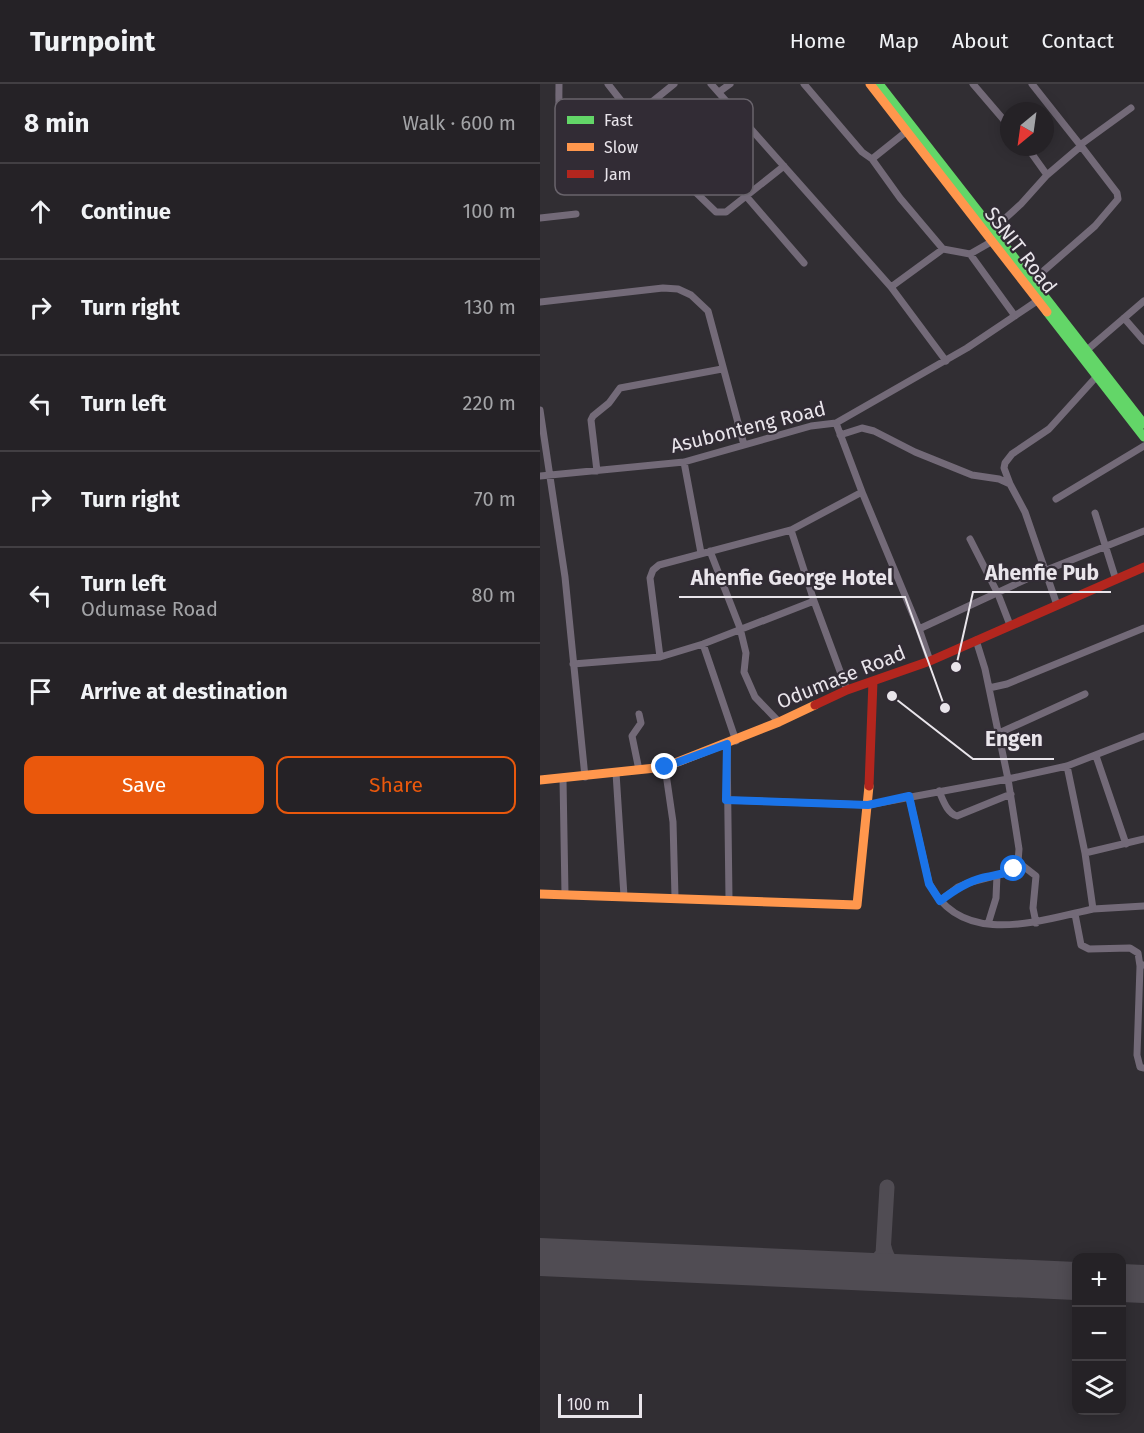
<!DOCTYPE html>
<meta charset="utf-8">
<style>
body{margin:0;font-family:"Fira Sans",sans-serif;background:#312f32;color:#f1f3f6}
.controls{position:absolute;right:18px;bottom:18px;display:grid;overflow:hidden;border-radius:12px;box-shadow:0 3px 15px #0003}
.controls button{width:54px;height:54px;display:grid;place-items:center;padding:0;border:0;border-bottom:2px solid #423f43;background:#252226;color:#f1f3f6;font:30px sans-serif}
.compass{position:absolute;left:460px;top:18px;width:54px;height:54px;border-radius:50%;background:#252226;box-shadow:0 3px 15px #0003;rotate:209deg}
.scale{position:absolute;left:18px;bottom:15px;width:84px;box-sizing:border-box;padding-left:6px;border:3px solid #e9e5eb;border-top:0;font-size:16px;line-height:21px;white-space:nowrap;color:#e9e5eb;-webkit-text-stroke:4px #322c35;paint-order:stroke}
.stop{position:absolute;width:18px;height:18px;margin:-14px;border:4px solid #1a73e8;border-radius:50%;background:#fff}
.stop.end{background:#1a73e8;border-color:#fff;box-shadow:0 2px 6px #0008}
.list{margin:0;padding:0;list-style:none}
h2{display:flex;justify-content:space-between;align-items:center;height:78px;margin:0;padding:0 24px;font-size:26px}
h2 small{font-size:20px;font-weight:400;color:#a3a4a7}
.list li{display:grid;grid-template-columns:39px 1fr auto;gap:18px;align-items:center;box-sizing:border-box;height:96px;padding:0 24px;border-top:2px solid #423f43}
.list b{display:block;font-size:22px;white-space:nowrap}
.list p{margin:0;font-size:20px;white-space:nowrap;color:#a3a4a7}
.list em{font-size:20px;font-style:normal;color:#a3a4a7}
.actions{display:flex;gap:12px;padding:18px 24px}
.actions a{flex:1;padding:14px 0;border:2px solid #ea580c;border-radius:12px;text-align:center;font-size:21px;color:#ea580c}
.actions .main{background:#ea580c;color:#fff}
.icon{flex:none;width:33px;height:33px;fill:none;stroke:currentColor;stroke-width:2;stroke-linecap:round;stroke-linejoin:round}
.map{position:relative;flex:none;width:604px;height:1349px;overflow:hidden}
header{display:flex;align-items:center;gap:36px;box-sizing:border-box;height:84px;padding:0 30px;background:#252226;border-bottom:2px solid #423f43}
header strong{font-size:28px}
nav{display:flex;gap:33px;margin-inline-start:auto;font-size:21px}
main{display:flex}
aside{flex:1;background:#252226}
.map>svg:first-child{display:block}
.lines{fill:none;stroke-linecap:round;stroke-linejoin:round}
.taxiway{stroke:#504c53;stroke-width:15}
.runway{stroke:#504c53;stroke-width:38}
.street{stroke:#736a78;stroke-width:7}
.fast{stroke:#63d668;stroke-width:9}
.slow{stroke:#ff974d;stroke-width:9}
.jam{stroke:#b3261e;stroke-width:9}
.route{stroke:#1a73e8;stroke-width:8}
.labels{text-anchor:middle;stroke-width:4.5;stroke-linejoin:round;paint-order:stroke}
.street-label{font-size:20px;fill:#e9e5eb;stroke:#322c35}
.key{fill:#322c35;stroke:#69646c;stroke-width:1.5}
.key-label{font-size:16px;fill:#e9e5eb}
.leader{fill:none;stroke:#e9e5eb;stroke-width:2}
.callout-dot{fill:#e9e5eb;stroke:#322c35;stroke-width:2}
.callout-label{font-size:21px;text-anchor:middle;font-weight:bold;fill:#e9e5eb;stroke:#322c35;stroke-width:4.5;stroke-linejoin:round;paint-order:stroke}
</style>
<header>
<strong>Turnpoint</strong>
<nav><a>Home</a><a>Map</a><a>About</a><a>Contact</a></nav>
</header>
<main>
<aside>
<h2>8 min<small>Walk · 600 m</small></h2>
<ul class="list">
<li><svg class="icon" aria-label="ahead" viewBox="0 0 24 24"><path d="M12 20V5M6 11l6-6 6 6"/></svg><div><b>Continue</b></div><em>100 m</em></li>
<li><svg class="icon" aria-label="right" viewBox="0 0 24 24"><path d="M7 20v-9h11M14 6l5 5-5 5"/></svg><div><b>Turn right</b></div><em>130 m</em></li>
<li><svg class="icon" aria-label="left" viewBox="0 0 24 24"><path d="M17 20v-9H6M10 6l-5 5 5 5"/></svg><div><b>Turn left</b></div><em>220 m</em></li>
<li><svg class="icon" aria-label="right" viewBox="0 0 24 24"><path d="M7 20v-9h11M14 6l5 5-5 5"/></svg><div><b>Turn right</b></div><em>70 m</em></li>
<li><svg class="icon" aria-label="left" viewBox="0 0 24 24"><path d="M17 20v-9H6M10 6l-5 5 5 5"/></svg><div><b>Turn left</b><p>Odumase Road</p></div><em>80 m</em></li>
<li><svg class="icon" aria-label="arrive" viewBox="0 0 24 24"><path d="M6 21V4h12l-3 4 3 4H6"/></svg><div><b>Arrive at destination</b></div></li>
</ul>
<div class="actions"><a class="main">Save</a><a>Share</a></div>
</aside>
<div class="map">
<svg width="604" height="1349" viewBox="0 0 604 1349">
<rect width="100%" height="100%" fill="#312e33"/>
<g class="lines">
<path class="taxiway" d="M 344,1163 C 347,1177 355,1184 368,1190
M 319,1187 L 334,1180 L 343,1170 L 347,1103"/>
<path class="runway" d="M 0,1173 L 536,1197
M 582,1199 L 604,1200"/>
<path class="street" d="M 19,0 C 19,12 18,26 21,38 C 26,59 47,86 69,87
M 68,0 L 144,97 L 176,128 L 186,128 L 244,82
M 171,0 L 351,203 L 406,277
M 264,0 L 322,68 L 332,75 L 367,47
M 433,0 L 469,42
M 179,8 L 190,0
M 76,47 L 134,0
M 540,61 L 591,24
M 487,63 L 507,91
M 332,75 L 360,114 L 403,165
M 206,112 L 264,179
M 0,134 L 36,130
M 448,150 L 481,120 L 507,91 L 541,62 L 492,0
M 430,170 L 475,232
M 492,197 L 555,142 L 578,115 L 577,109 L 541,62
M 351,203 L 403,165 L 430,170 L 451,158
M 0,218 L 123,204 L 138,205 L 151,211 L 168,227 L 204,361
M 584,234 L 604,257
M 547,266 L 604,217
M 0,326 L 25,493 L 45,693
M 296,339 L 322,408 L 251,446 L 274,517 L 307,606
M 300,351 L 322,344 L 334,347 L 375,368 L 432,391 L 459,395 L 470,400 L 485,428 L 517,521
M 144,378 L 161,469
M 57,387 L 51,336 L 53,332 L 69,319 L 80,304 L 182,285
M 0,392 L 144,378 L 271,342 L 296,339 L 427,264 L 497,217
M 470,400 L 464,384 L 465,379 L 472,370 L 509,345 L 557,292
M 322,408 L 379,545 L 390,577
M 516,415 L 604,362
M 555,429 L 576,496
M 430,455 L 458,510 L 470,541
M 170,467 L 200,544 L 206,569 L 204,588 L 215,613 L 239,638
M 379,545 L 504,487 L 604,447
M 436,556 L 445,585 L 468,695 L 527,682 L 604,652
M 163,560 L 196,657
M 120,573 L 110,494 L 113,486 L 119,481 L 251,446
M 33,580 L 120,573 L 163,560 L 274,517
M 449,604 L 467,600 L 604,544
M 99,630 L 101,639 L 92,652 L 99,686
M 459,649 L 545,610
M 187,660 L 189,815
M 556,672 L 586,760
M 125,683 L 133,738 L 135,813
M 76,689 L 84,812
M 23,695 L 25,810
M 399,707 C 403,716 407,729 417,732 L 471,710
M 369,712 L 389,799 C 421,864 498,837 553,825 L 545,769 L 527,682
M 186,716 L 328,721 L 468,695 L 479,765 L 478,778 L 474,785 L 466,789 L 431,798 L 418,803 L 400,817
M 545,769 L 604,755
M 478,778 L 496,792 L 493,824 L 496,839
M 553,825 L 604,822
M 535,830 L 541,861 L 549,865 L 590,864 L 598,869 L 600,882 L 604,881
M 448,840 L 456,814 L 457,791
M 600,882 L 597,971 L 600,983 L 604,984"/>
<path class="fast" d="M 339,0 L 604,340
M 507,228 L 604,353"/>
<path class="slow" d="M 330,0 L 507,228
M 0,696 L 125,683 L 239,638 L 275,621
M 0,810 L 317,821 L 329,702"/>
<path class="jam" d="M 275,621 L 307,606 L 390,577 L 604,483
M 329,702 L 333,597"/>
</g>
<g class="lines">
<path class="route" d="M 125,683 L 187,660 L 186,716 L 328,721 L 369,712 L 389,800 L 400,817 C 413,807 426,798 442,794 C 453,791 464,791 474,785"/>
</g>
<g class="labels">
<g class="street-label">
<text transform="translate(481 166) rotate(52)" y="7">SSNIT Road</text>
<text transform="translate(208 343) rotate(-14)" y="7">Asubonteng Road</text>
<text transform="translate(301 593) rotate(-22)" y="7">Odumase Road</text>
</g>
</g>
<rect x="15" y="15" width="198" height="96" rx="9" class="key"/>
<rect x="27" y="32" width="27" height="8" fill="#63d668"/>
<rect x="27" y="59" width="27" height="8" fill="#ff974d"/>
<rect x="27" y="86" width="27" height="8" fill="#b3261e"/>
<g class="key-label">
<text x="64" y="42">Fast</text>
<text x="64" y="69">Slow</text>
<text x="64" y="96">Jam</text>
</g>
<path class="leader" d="M416 583L433 508H571M405 624L365 513H139M352 612L433 675H514"/>
<g class="callout-dot">
<circle cx="416" cy="583" r="6"/>
<circle cx="405" cy="624" r="6"/>
<circle cx="352" cy="612" r="6"/>
</g>
<g class="callout-label">
<text x="502" y="496">Ahenfie Pub</text>
<text x="252" y="501">Ahenfie George Hotel</text>
<text x="474" y="662">Engen</text>
</g>
</svg>
<div class="controls">
<button>+</button>
<button>−</button>
<button><svg class="icon" aria-label="layers" viewBox="0 0 24 24"><path d="M12 4l9 5-9 5-9-5zM3 14l9 5 9-5"/></svg></button>
</div>
<svg class="compass" viewBox="-18 -18 36 36"><path d="M0-13l5 13h-10z" fill="#e53935"/><path d="M0 13l5-13h-10z" fill="#a3a4a7"/></svg>
<div class="scale">100 m</div>
<div class="stop" style="left:474px;top:785px"></div>
<div class="stop end" style="left:125px;top:683px"></div>
</div>
</main>
